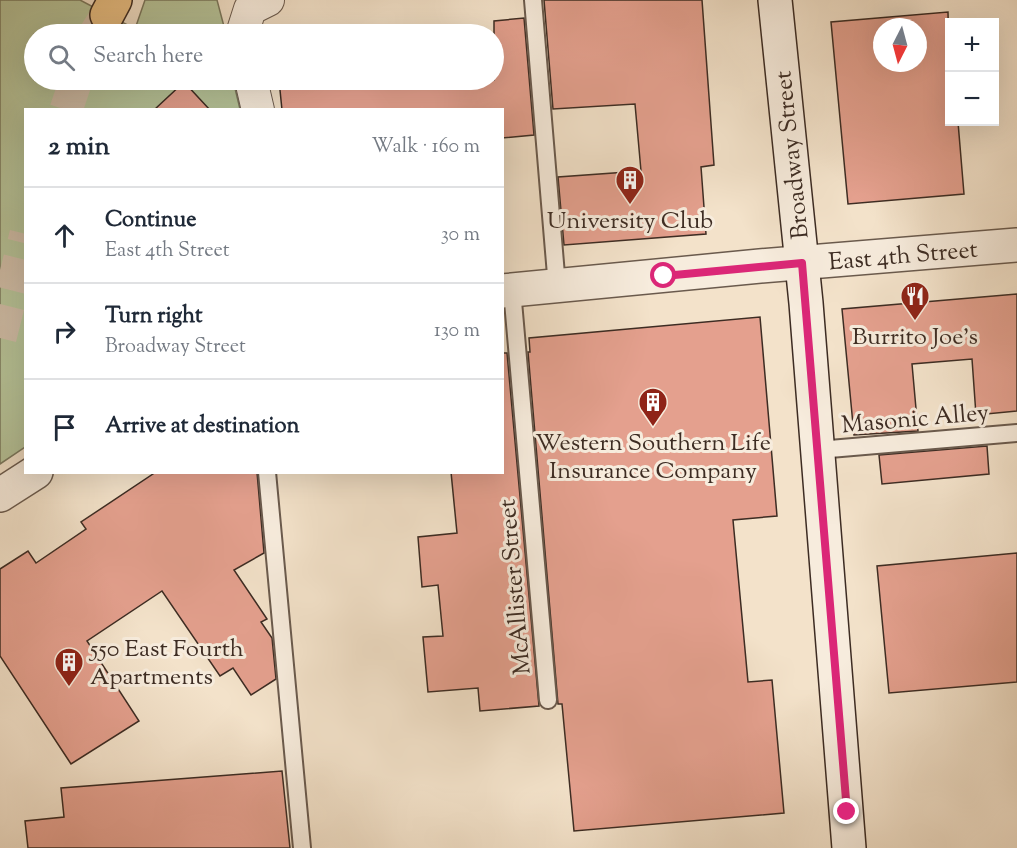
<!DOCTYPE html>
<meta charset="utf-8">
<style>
body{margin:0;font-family:"Sorts Mill Goudy",serif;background:#f2f2f3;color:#1f2937}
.controls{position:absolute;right:18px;top:18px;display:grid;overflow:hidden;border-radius:0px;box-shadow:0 6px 24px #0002}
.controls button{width:54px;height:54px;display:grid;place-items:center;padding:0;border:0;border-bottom:2px solid #e0e1e3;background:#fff;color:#1f2937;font:30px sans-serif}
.compass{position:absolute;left:873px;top:18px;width:54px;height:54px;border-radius:50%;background:#fff;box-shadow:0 6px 24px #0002;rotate:186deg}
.stop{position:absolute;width:18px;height:18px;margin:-14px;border:4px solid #db2777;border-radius:50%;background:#fff}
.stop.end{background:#db2777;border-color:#fff;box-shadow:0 2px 6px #0008}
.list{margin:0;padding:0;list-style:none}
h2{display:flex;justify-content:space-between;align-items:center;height:78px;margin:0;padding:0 24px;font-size:26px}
h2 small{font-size:20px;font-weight:400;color:#747a83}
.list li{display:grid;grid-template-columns:39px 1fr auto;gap:18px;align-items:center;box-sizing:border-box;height:96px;padding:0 24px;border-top:2px solid #e0e1e3}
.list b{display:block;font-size:22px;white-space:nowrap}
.list p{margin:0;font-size:20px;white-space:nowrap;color:#747a83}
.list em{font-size:20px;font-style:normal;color:#747a83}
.icon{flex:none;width:33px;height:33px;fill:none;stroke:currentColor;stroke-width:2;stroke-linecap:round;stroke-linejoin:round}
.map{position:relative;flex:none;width:1017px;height:848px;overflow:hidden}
.search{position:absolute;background:#fff;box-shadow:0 6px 24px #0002;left:24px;top:24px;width:480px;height:66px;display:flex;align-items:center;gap:15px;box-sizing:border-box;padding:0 21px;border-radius:33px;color:#747a83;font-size:22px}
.panel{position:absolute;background:#fff;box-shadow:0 6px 24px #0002;left:24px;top:108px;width:480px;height:366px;border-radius:0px}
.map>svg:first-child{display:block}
.green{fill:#b6c49a;stroke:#7a785e;stroke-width:1.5}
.building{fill:#e4a08e;stroke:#3d2c23;stroke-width:1.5;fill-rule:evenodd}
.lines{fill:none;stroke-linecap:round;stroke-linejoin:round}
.motorway-tunnel{stroke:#cfbea9;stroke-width:33;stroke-dasharray:33 16;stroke-linecap:butt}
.service-casing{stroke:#6a5a4d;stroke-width:20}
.minor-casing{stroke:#6a5a4d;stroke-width:34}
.tertiary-casing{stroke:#6a5a4d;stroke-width:36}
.secondary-casing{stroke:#3d2c23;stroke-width:36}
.motorway-casing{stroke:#3d2c23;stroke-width:36}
.service{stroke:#f7ecdd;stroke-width:16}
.minor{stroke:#f7ecdd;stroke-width:32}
.tertiary{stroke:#f7ecdd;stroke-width:33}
.secondary{stroke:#f7ecdd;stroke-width:33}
.motorway{stroke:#eac185;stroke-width:33}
.route{stroke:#db2777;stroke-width:8}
.labels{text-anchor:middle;stroke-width:6;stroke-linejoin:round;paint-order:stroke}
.street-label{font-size:24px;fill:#3d2c23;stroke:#f7ecdd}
.poi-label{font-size:24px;fill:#3d2c23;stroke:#f7ecdd}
</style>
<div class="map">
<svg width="1017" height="848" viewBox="0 0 1017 848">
<rect width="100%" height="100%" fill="#f3e2ca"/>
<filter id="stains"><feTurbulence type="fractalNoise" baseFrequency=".00333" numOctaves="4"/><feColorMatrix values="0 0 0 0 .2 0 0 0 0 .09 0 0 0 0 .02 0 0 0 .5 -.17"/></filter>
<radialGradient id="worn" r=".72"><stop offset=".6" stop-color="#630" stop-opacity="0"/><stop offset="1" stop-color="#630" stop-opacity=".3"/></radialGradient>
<path class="green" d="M 0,0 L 80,0 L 135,29 L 145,0 L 217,0 L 226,34 L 34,34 L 34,80 L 233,80 L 240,109 L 26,110 L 25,447 L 0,464 Z"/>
<path class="building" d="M 544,0 L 702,0 L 714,165 L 701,167 L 706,234 L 564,245 L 558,177 L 641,171 L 635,104 L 553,109 Z
M 948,12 L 950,122 L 958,122 L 964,194 L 848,204 L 831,22 ZM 882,27 L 918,27 L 918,63 L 882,63 Z
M 524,18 L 534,135 L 502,138 L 502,110 L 282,110 L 279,80 L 494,80 L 494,21 Z
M 184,82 L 210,110 L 154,110 Z
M 1017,294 L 1017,411 L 976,415 L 972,359 L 912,364 L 918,431 L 854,435 L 842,309 Z
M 760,317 L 777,516 L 733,520 L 748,682 L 772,680 L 784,813 L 574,831 L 562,704 L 558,704 L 528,352 L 530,352 L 529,338 Z
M 502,353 L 507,353 L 539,706 L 480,711 L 478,688 L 428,692 L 423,637 L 443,636 L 438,585 L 422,587 L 418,537 L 457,533 L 451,472 L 502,472 Z
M 987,446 L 989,474 L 882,484 L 879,455 Z
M 156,472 L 257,472 L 264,553 L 234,570 L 267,619 L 261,622 L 272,638 L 276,679 L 251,695 L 233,668 L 220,676 L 162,591 L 87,641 L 139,721 L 71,764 L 0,656 L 0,569 L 28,551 L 36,563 L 86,529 L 81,522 Z
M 1017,553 L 1017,682 L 889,693 L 877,566 Z
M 282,771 L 290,848 L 28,848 L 25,821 L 64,817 L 61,788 Z"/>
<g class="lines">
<path class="motorway-tunnel" d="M 95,34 L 107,15
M 66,110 L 76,80
M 0,338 L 26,234"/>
<g class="service-casing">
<path id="service" d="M 533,0 L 557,287
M 512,290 L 548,700
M 818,450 L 1017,433
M 267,472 L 302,848"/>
</g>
<g class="minor-casing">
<path id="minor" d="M 242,34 L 250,9 L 268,0
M 251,80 L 258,110"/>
</g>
<g class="tertiary-casing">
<path id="tertiary" d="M 502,291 L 760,266 L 1017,245
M 0,495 L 36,472"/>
</g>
<g class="secondary-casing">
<path id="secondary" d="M 775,0 L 806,303 L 849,848"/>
</g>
<g class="motorway-casing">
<path id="motorway" d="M 107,15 L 115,0"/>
</g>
<use href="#service" class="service"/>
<use href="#minor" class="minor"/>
<use href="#tertiary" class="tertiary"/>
<use href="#secondary" class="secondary"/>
<use href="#motorway" class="motorway"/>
</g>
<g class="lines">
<path class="route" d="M 664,276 L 802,263 L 847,812"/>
</g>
<defs>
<g id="building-pin" transform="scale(1.5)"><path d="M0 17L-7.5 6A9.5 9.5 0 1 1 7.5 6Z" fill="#8f2418" stroke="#f7ecdd"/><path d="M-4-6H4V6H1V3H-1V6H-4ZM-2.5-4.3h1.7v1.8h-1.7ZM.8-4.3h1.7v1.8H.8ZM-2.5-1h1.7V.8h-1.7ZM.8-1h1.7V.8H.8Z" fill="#fff"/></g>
<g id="restaurant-pin" transform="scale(1.5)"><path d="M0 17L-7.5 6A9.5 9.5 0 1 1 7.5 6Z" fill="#8f2418" stroke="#f7ecdd"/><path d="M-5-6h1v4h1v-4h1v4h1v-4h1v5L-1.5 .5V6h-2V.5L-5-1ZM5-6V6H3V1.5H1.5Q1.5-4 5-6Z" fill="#fff"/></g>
</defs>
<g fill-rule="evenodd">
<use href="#building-pin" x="630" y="180"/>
<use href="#restaurant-pin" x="915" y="296"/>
<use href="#building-pin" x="653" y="402"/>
<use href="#building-pin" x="69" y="662"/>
</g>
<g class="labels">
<g class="street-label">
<text transform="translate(791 155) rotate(-96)" y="8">Broadway Street</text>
<text transform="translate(903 255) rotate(-5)" y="8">East 4th Street</text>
<text transform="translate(915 418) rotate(-5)" y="8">Masonic Alley</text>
<text transform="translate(514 587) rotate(-95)" y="8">McAllister Street</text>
</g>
<g class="poi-label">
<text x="630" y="228">University Club</text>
<text x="915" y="344">Burrito Joe’s</text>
<text x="653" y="450">Western Southern Life<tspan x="653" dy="28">Insurance Company</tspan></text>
<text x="90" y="656" text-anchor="start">550 East Fourth<tspan x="90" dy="28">Apartments</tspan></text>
</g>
</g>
<rect width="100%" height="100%" filter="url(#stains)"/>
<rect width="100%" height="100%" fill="url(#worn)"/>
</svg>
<div class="controls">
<button>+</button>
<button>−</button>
</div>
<svg class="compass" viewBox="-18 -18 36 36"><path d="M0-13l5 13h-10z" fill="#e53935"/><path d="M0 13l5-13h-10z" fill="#747a83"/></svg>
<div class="stop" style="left:664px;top:276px"></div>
<div class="stop end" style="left:847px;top:812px"></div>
<div class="search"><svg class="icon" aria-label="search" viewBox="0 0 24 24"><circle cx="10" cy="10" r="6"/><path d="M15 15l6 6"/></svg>Search here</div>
<section class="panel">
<h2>2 min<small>Walk · 160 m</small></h2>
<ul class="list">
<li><svg class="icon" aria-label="ahead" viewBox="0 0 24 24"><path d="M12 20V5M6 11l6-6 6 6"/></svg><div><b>Continue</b><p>East 4th Street</p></div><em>30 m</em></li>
<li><svg class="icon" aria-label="right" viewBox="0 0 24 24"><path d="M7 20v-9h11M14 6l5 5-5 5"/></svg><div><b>Turn right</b><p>Broadway Street</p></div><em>130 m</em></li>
<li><svg class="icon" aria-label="arrive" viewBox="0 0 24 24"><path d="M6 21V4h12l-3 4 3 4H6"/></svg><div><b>Arrive at destination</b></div></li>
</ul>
</section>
</div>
